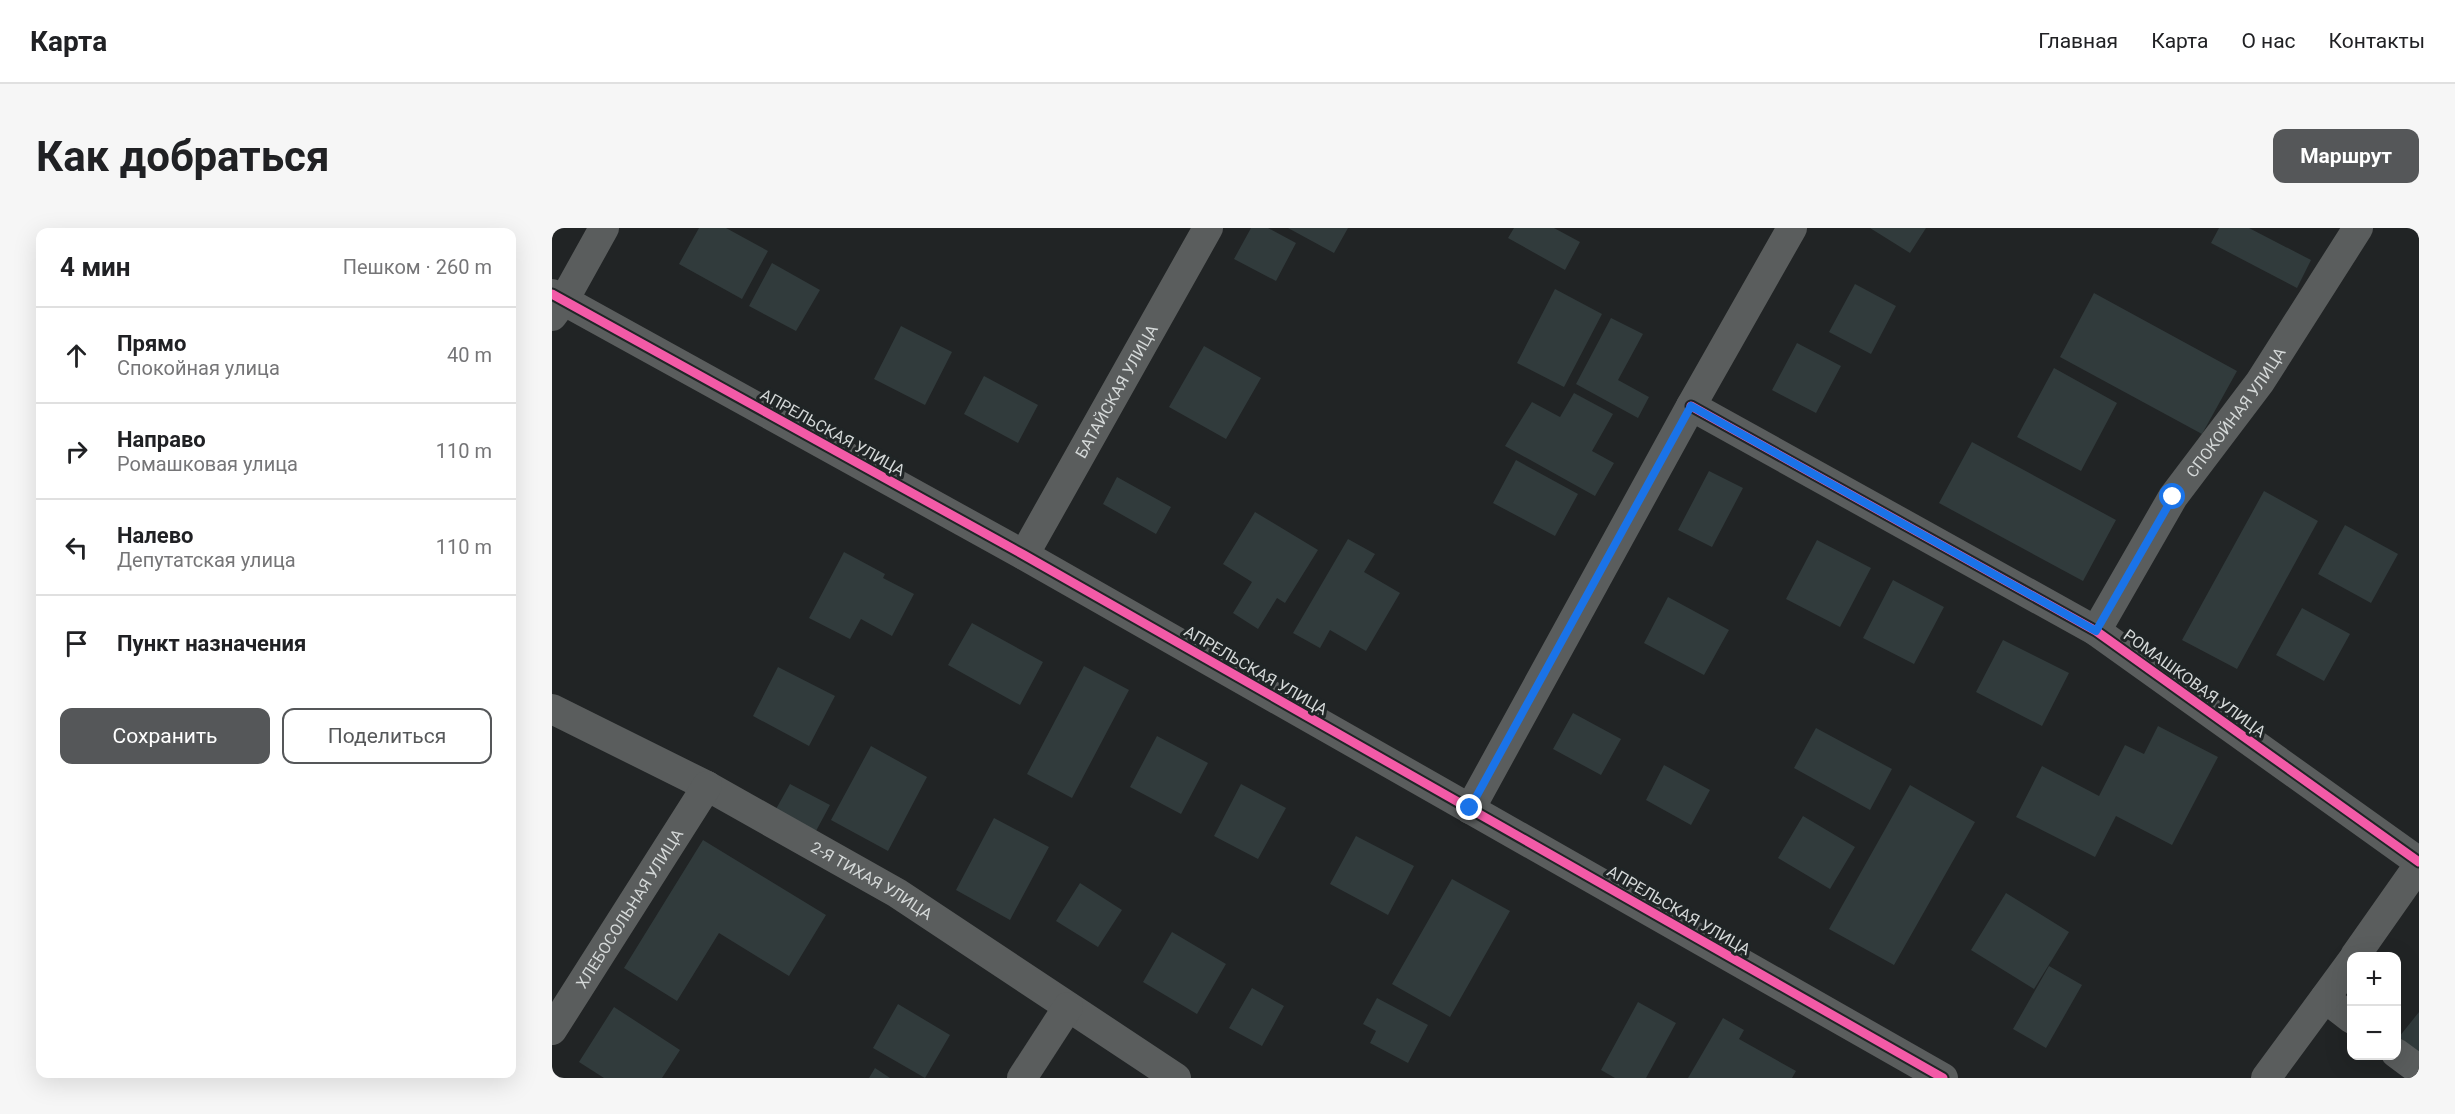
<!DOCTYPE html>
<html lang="ru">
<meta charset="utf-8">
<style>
body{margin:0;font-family:Roboto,sans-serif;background:#f6f6f6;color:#202124}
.controls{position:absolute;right:18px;bottom:18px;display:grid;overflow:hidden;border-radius:12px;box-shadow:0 6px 24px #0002}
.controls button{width:54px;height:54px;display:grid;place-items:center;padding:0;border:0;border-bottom:2px solid #e0e0e0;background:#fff;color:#202124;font:30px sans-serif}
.stop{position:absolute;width:18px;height:18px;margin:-14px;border:4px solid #1a73e8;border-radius:50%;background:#fff}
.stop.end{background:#1a73e8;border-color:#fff;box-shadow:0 2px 6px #0008}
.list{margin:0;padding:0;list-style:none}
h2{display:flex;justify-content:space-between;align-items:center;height:78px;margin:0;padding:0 24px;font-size:26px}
h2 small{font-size:20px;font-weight:400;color:#757577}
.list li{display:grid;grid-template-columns:39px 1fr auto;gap:18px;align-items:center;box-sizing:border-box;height:96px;padding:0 24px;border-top:2px solid #e0e0e0}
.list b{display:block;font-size:22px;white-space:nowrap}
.list p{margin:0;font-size:20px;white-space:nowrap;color:#757577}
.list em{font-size:20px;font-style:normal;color:#757577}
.actions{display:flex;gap:12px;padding:18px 24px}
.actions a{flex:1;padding:14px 0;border:2px solid #555759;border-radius:12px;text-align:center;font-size:21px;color:#555759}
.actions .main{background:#555759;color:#fff}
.icon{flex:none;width:33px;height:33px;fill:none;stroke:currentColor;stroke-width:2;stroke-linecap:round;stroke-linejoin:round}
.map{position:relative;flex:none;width:1867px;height:850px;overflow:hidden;border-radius:12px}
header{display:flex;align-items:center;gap:36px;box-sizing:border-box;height:84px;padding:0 30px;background:#fff;border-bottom:2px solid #e0e0e0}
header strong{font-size:28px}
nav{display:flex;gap:33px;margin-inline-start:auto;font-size:21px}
.intro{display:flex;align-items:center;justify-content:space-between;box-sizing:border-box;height:144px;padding:0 36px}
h1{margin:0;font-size:42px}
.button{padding:15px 27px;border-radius:12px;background:#555759;color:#fff;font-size:21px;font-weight:700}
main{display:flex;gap:36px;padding:0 36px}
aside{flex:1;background:#fff;border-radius:12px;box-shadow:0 6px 24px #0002}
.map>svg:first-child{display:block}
.building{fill:#313b3c}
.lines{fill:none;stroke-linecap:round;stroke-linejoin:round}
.minor{stroke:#5a5d5d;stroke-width:30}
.cycleway-casing{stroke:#202526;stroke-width:13}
.cycleway{stroke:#f35aa7;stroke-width:9}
.route{stroke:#1a73e8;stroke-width:8}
.labels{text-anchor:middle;stroke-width:6;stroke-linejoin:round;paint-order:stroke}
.street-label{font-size:16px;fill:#d4d8d8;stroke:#202526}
</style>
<header>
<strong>Карта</strong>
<nav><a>Главная</a><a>Карта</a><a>О нас</a><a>Контакты</a></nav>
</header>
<div class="intro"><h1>Как добраться</h1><a class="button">Маршрут</a></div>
<main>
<aside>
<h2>4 мин<small>Пешком · 260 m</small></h2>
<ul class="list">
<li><svg class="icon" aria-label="ahead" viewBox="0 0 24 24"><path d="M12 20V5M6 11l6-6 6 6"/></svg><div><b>Прямо</b><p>Спокойная улица</p></div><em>40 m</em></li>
<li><svg class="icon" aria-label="right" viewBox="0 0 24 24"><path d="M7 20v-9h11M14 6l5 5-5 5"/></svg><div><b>Направо</b><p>Ромашковая улица</p></div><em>110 m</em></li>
<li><svg class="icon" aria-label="left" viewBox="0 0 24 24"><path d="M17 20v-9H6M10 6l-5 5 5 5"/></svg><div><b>Налево</b><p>Депутатская улица</p></div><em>110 m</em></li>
<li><svg class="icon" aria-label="arrive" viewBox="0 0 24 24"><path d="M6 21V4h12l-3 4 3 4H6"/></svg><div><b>Пункт назначения</b></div></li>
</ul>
<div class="actions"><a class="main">Сохранить</a><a>Поделиться</a></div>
</aside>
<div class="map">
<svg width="1867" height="850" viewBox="0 0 1867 850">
<rect width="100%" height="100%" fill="#212425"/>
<path class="building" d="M 147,0 L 174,0 L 216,23 L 190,71 L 127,36 Z
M 699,0 L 716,0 L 744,15 L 724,53 L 682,31 Z
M 736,0 L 796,0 L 782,25 Z
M 962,0 L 1002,0 L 1028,14 L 1013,42 L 956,10 Z
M 1318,0 L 1374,0 L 1358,25 Z
M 1667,0 L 1697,0 L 1759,32 L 1745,60 L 1659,15 Z
M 220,35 L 268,62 L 244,103 L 197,78 Z
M 1303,56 L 1344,78 L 1319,126 L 1277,104 Z
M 1003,61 L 1050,86 L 1012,159 L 965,135 Z
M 1542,65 L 1685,143 L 1650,206 L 1508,129 Z
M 1059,90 L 1091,106 L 1066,152 L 1097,169 L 1086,190 L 1024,156 Z
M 349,98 L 400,124 L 373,177 L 322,151 Z
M 1245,115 L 1289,138 L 1264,185 L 1220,162 Z
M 652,118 L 709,150 L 674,211 L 617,179 Z
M 1502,140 L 1565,175 L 1529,243 L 1465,209 Z
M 432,148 L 486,177 L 466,215 L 412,186 Z
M 1022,165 L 1061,186 L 1040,223 L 1062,235 L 1043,268 L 953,218 L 980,174 L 1008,189 Z
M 1420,214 L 1564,292 L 1531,353 L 1387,275 Z
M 964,232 L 1026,266 L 1003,308 L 941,275 Z
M 1157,243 L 1191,260 L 1160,319 L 1126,302 Z
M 565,249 L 619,279 L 604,306 L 551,276 Z
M 1712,263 L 1766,293 L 1685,441 L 1630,412 Z
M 703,284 L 766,322 L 733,375 L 725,370 L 706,401 L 681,385 L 700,354 L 671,336 Z
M 1793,297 L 1846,326 L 1819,375 L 1766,346 Z
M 796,311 L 823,326 L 812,344 L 848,365 L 814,423 L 778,402 L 768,420 L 741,405 Z
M 1265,312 L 1319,340 L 1288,399 L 1234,371 Z
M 292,324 L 333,346 L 331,350 L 362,366 L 340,408 L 309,391 L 298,411 L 257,390 Z
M 1341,352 L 1392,379 L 1362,436 L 1311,410 Z
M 1116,369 L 1177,402 L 1152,447 L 1092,415 Z
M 1750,380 L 1798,406 L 1772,453 L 1724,427 Z
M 420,395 L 491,434 L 468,477 L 396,437 Z
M 1451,412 L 1517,445 L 1490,498 L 1424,464 Z
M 532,438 L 577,462 L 520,570 L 475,546 Z
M 226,439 L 283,468 L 257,518 L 201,488 Z
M 1021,485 L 1069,511 L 1049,547 L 1001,521 Z
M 1606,498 L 1666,529 L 1620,617 L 1564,588 L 1543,629 L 1464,589 L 1490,538 L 1547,568 L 1573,517 L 1592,526 Z
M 1264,500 L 1340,541 L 1318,582 L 1242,540 Z
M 605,508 L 656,535 L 629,586 L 578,559 Z
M 319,518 L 375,549 L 336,623 L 279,592 Z
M 1112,537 L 1158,562 L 1139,597 L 1094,572 Z
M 238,556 L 278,577 L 264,603 L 224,581 Z
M 689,556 L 734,580 L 706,631 L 662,608 Z
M 1358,557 L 1423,594 L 1342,737 L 1277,701 Z
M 1251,588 L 1303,619 L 1278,661 L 1226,630 Z
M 442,590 L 497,619 L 458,692 L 404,662 Z
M 804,608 L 862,638 L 836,687 L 778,656 Z
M 151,612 L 274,687 L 237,748 L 167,705 L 125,773 L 72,740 Z
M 900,651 L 958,683 L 898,789 L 840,756 Z
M 528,655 L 570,682 L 546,719 L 504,693 Z
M 1454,665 L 1517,704 L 1482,761 L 1419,722 Z
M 620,704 L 674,736 L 645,786 L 591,754 Z
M 1497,738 L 1530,757 L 1494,820 L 1461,801 Z
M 700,760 L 732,778 L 710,818 L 677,800 Z
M 825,770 L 876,797 L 856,835 L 818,815 L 824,803 L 811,796 Z
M 1086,774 L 1124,795 L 1094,850 L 1063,850 L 1049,842 Z
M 346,776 L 398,807 L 373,850 L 321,820 Z
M 62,779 L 128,822 L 110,850 L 52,850 L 27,834 Z
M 1867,784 L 1867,825 L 1847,809 Z
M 1171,790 L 1192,802 L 1187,811 L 1244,843 L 1240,850 L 1136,850 Z
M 323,840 L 338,850 L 317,850 Z"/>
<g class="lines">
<g class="minor">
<path d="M 0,66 L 472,327 L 1391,850"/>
<path d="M 0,88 L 12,72 L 52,0"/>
<path d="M 1139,178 L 1544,403 L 1867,634"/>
<path id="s1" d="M 472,327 L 656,0"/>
<path id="s2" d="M 1544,403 L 1621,269 L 1708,154 L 1806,0"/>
<path id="s3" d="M 0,481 L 155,558 L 345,665 L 624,850"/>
<path d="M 918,581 L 1139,178 L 1240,0"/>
<path d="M 1803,728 L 1867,637"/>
<path d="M 1773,770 L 1800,791"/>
<path id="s4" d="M 0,802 L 155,558"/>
<path d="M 1844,825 L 1867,842"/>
<path d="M 470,850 L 516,779"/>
<path d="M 1714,850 L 1800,733"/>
</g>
<g class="cycleway-casing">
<path id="cycleway" d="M 0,66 L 472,327 L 1391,850
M 1139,178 L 1544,403 L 1867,634"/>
</g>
<use href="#cycleway" class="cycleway"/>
</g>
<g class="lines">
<path class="route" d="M 918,580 L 1139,178 L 1544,403 L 1621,269"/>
</g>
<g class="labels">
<g class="street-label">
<text dy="6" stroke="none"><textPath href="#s1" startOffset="188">БАТАЙСКАЯ УЛИЦА</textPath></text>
<text dy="6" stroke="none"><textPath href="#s2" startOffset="260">СПОКОЙНАЯ УЛИЦА</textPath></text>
<text transform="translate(281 204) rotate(29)" y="6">АПРЕЛЬСКАЯ УЛИЦА</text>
<text transform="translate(704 442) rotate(30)" y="6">АПРЕЛЬСКАЯ УЛИЦА</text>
<text transform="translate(1643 455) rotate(36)" y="6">РОМАШКОВАЯ УЛИЦА</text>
<text dy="6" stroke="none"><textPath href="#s3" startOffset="363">2-Я ТИХАЯ УЛИЦА</textPath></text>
<text dy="6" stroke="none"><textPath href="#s4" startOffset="144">ХЛЕБОСОЛЬНАЯ УЛИЦА</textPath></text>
<text transform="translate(1127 682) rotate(30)" y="6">АПРЕЛЬСКАЯ УЛИЦА</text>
</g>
</g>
</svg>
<div class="controls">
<button>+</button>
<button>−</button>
</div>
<div class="stop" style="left:1621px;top:269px"></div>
<div class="stop end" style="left:918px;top:580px"></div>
</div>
</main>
